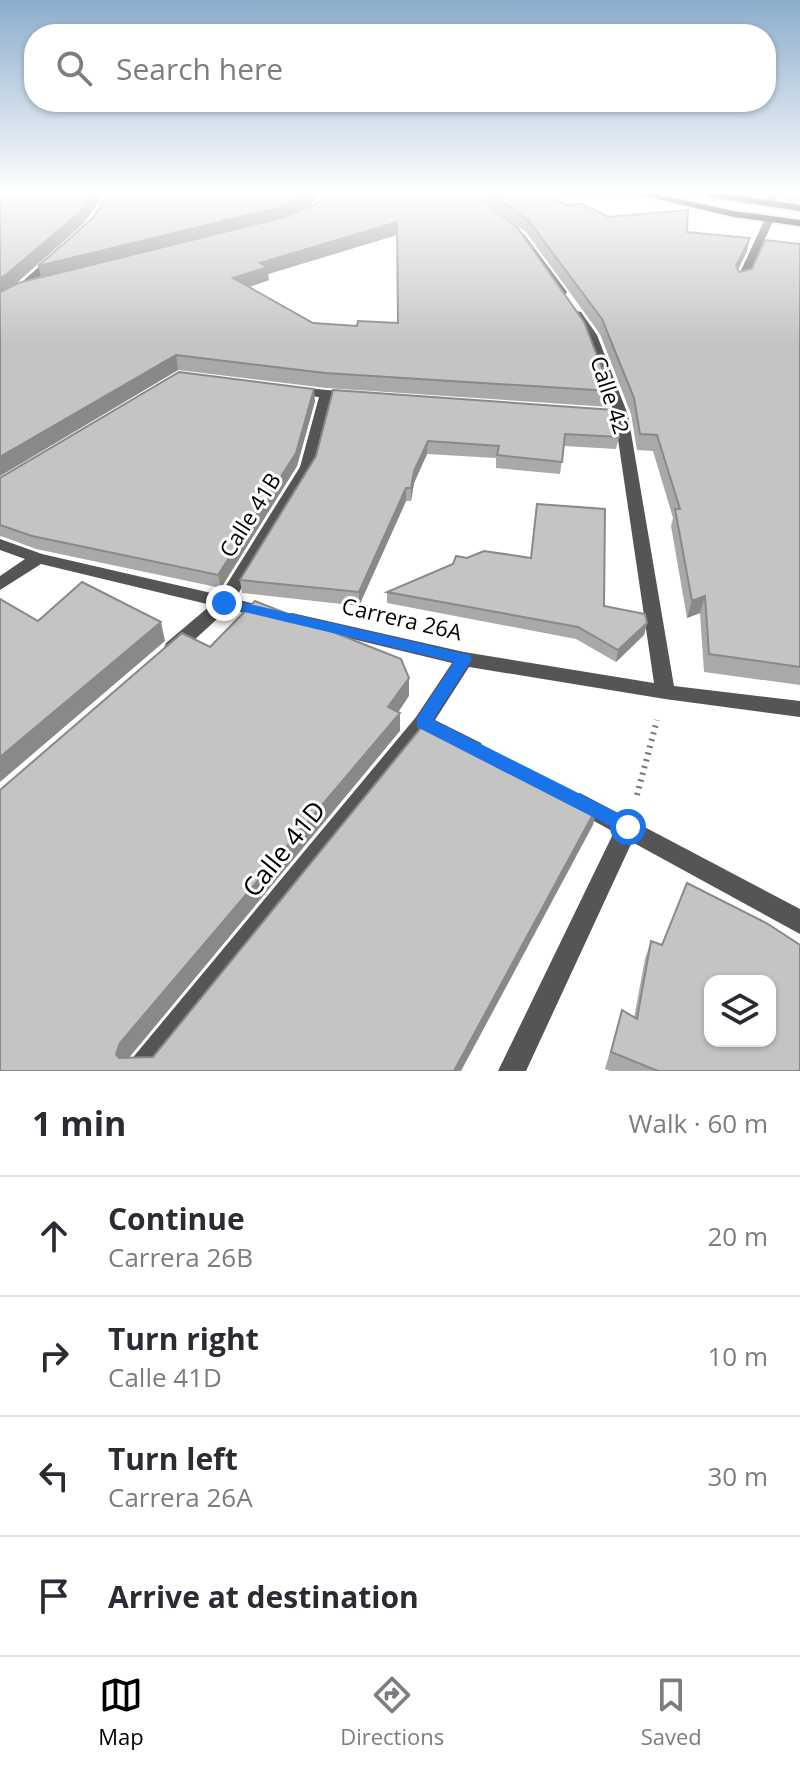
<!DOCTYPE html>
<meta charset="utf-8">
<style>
body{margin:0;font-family:"Open Sans",sans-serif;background:#f7f7f7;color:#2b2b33}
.controls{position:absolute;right:24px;bottom:24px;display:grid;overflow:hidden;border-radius:16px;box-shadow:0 2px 6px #0004}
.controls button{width:72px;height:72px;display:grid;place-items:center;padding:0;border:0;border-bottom:2px solid #e1e1e2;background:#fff;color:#2b2b33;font:40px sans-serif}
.stop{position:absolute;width:24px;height:24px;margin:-18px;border:6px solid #1a73e8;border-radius:50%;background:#fff}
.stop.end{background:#1a73e8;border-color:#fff;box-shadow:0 2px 8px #0008}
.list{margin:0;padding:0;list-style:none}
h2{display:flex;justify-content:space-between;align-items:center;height:104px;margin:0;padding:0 32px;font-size:34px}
h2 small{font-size:26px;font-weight:400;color:#7c7c81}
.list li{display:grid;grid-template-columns:52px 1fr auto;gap:24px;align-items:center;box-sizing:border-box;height:120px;padding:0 32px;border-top:2px solid #e1e1e2}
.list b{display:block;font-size:30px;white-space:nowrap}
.list p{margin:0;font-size:26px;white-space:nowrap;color:#7c7c81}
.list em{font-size:26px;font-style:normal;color:#7c7c81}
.icon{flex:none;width:44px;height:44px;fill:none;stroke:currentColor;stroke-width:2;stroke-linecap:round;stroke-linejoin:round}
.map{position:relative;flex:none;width:800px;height:1071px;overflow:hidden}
.search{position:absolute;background:#fff;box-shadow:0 2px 6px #0004;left:24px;right:24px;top:24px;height:88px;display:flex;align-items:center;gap:20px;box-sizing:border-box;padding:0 28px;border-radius:32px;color:#7c7c81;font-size:30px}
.sheet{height:584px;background:#fff}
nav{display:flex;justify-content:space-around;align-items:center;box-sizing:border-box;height:112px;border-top:2px solid #e1e1e2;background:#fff;font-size:22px;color:#7c7c81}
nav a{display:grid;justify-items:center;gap:4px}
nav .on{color:#000}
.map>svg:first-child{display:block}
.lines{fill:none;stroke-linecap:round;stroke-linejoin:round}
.primary-casing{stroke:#dbdbdb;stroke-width:4}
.path{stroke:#777;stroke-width:6;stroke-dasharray:2 5;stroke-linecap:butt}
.minor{fill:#555;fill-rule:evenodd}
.primary{fill:#000;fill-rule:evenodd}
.wall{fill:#a9a9a9;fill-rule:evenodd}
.shaded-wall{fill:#898989}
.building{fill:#c4c4c4;stroke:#898989;stroke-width:2;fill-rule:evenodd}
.route{fill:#1a73e8}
.labels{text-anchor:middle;stroke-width:6;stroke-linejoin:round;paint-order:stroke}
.street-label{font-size:22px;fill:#000;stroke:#fff}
.near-street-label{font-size:26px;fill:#000;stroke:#fff}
</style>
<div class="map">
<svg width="800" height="1071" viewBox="0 0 800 1071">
<rect width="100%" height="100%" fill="#fff"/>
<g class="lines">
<g class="primary-casing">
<path id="primary" d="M 637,194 L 656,194 L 734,211 L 800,220 L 800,226 L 734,217 Z
M 703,194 L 729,194 L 800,205 L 800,211 L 708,197 Z"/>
</g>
<path class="path" d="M 637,795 L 657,720"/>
<path class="minor" d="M 769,194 L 777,194 L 771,206 L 768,207 L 764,204 Z
M 766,217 L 774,219 L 746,281 L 737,283 L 736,281 Z
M 518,234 L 524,234 L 567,292 L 566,294 L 558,294 L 516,236 Z
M 51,256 L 60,258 L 21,294 L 0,305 L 0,297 L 13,290 Z
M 577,311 L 581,312 L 597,335 L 628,415 L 674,686 L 800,701 L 800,717 L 665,699 L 469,667 L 435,720 L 481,743 L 484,749 L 481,755 C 465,760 441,742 426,734 L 157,1071 L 126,1071 L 130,1061 L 416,717 L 452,663 L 286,623 L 283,619 L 286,615 L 292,613 L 464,652 L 654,683 L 615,419 L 593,417 L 586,413 L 593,409 L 613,410 L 585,335 L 571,314 Z
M 294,387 L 350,392 L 357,396 L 350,400 L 332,398 L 314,467 L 235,599 L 275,609 L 278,613 L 275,617 L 269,619 L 228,609 L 180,653 L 166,653 L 164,648 L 166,643 L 211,605 L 41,564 L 0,590 L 0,576 L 25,559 L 0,550 L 0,539 L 42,554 L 220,595 L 300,467 L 319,397 L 289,394 L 289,388 Z
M 580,793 L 800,909 L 800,934 L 632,842 L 526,1071 L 498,1071 L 614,832 L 572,809 L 569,802 L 572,795 Z"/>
<use href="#primary" class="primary"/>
</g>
<path class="wall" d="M 0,194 L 104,194 L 84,223 L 14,285 L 41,277 L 93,218 L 108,194 L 319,194 L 309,207 L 473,194 L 611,391 L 609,407 L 326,388 L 178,370 L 0,476 ZM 397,235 L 398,323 L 357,326 L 313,323 L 249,287 L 269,280 L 268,274 Z
M 475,194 L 547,194 L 558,201 L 568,205 L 608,217 L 687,232 L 747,251 L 738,270 L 739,272 L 752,269 L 800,244 L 800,685 L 704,672 L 700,613 L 687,618 L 671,526 L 673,518 L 653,451 L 637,450 L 631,414 L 600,334 L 526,232 Z
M 748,194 L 767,194 L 764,196 Z
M 779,194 L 800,194 L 800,202 L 778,199 Z
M 333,390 L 619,437 L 616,449 L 564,446 L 560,474 L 496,468 L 496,458 L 427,454 L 414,483 L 411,501 L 406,501 L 359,606 L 242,593 L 240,580 L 316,456 Z
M 315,401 L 297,466 L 221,588 L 36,549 L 1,536 L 0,537 L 0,478 Z
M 387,592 L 604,606 L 647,623 L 644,635 L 616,662 L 576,639 L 387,603 Z
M 651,941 L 800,1071 L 610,1071 L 605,1069 L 622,1010 L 634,1018 L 645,959 Z"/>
<path class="shaded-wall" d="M 93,194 L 104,194 L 84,223 L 11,288 L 0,294 L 0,278 Z
M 309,194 L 319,194 L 309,207 L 278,220 L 42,279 L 38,266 Z
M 397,222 L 397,235 L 268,274 L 269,280 L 235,292 L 233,278 L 260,263 Z
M 750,238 L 747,251 L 733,280 L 736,266 Z
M 176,355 L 178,370 L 0,476 L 0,457 Z
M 314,389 L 315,401 L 297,466 L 221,588 L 218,575 Z
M 428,441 L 427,454 L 414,483 L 411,501 L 411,488 L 414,471 Z
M 406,488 L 406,501 L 359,606 L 359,592 Z
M 705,596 L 700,613 L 687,618 L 692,601 Z
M 161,622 L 165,641 L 0,782 L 0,757 Z
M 647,623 L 644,635 L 616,662 L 618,650 Z
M 409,678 L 409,696 L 389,726 L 388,707 Z
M 400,713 L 400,731 L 128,1059 L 123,1070 L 116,1054 L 120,1043 Z
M 597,807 L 593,825 L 461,1071 L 454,1071 Z"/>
<path class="building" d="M 0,194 L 93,194 L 81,211 L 7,274 L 0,278 Z
M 108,194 L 309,194 L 277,208 L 38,266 L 93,218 Z
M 324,194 L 473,194 L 517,227 L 584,322 L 611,391 L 325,373 L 176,355 L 0,457 L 0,292 L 18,283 L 285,217 L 318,203 ZM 397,222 L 398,323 L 358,321 L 357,326 L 313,323 L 233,278 L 268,267 L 260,263 Z
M 492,194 L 547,194 L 558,201 L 568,205 L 582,204 L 608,217 L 688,210 L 687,232 L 750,238 L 736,266 L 739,272 L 752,269 L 765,240 L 800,244 L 800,667 L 709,654 L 705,596 L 692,601 L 675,509 L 680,509 L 657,435 L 640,434 L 634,398 L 602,319 L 528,220 Z
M 179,372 L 314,389 L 296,453 L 218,575 L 32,536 L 0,525 L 0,478 Z
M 333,390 L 614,410 L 619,437 L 565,434 L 562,462 L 497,455 L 499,446 L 428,441 L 414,471 L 411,488 L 406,488 L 359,592 L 240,580 L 316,456 Z
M 537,504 L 605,509 L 604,606 L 645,614 L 647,623 L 618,650 L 578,627 L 387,592 L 453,564 L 456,556 L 467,558 L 484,551 L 531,558 Z
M 82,582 L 161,622 L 0,757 L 0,599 L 38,621 Z
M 255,601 L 401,659 L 409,678 L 388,707 L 400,713 L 120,1043 L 116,1054 L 119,1058 L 153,1057 L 424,724 L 597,807 L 454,1071 L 0,1071 L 0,790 L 182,633 L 210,647 Z
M 687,883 L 768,924 L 800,945 L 800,1071 L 658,1071 L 611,1052 L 622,1010 L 637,1019 L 651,941 L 662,945 ZM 710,981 L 770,981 L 770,1041 L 710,1041 Z"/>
<linearGradient id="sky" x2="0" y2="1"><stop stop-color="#8cadcc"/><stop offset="0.56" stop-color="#fff"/><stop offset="1" stop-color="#fff" stop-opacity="0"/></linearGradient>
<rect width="800" height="344" fill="url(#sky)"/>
<path class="route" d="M 224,598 L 470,655 L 472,659 L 433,720 L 634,821 L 637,827 L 634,832 L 622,832 L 417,727 L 417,718 L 454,662 L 219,606 L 217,603 Z"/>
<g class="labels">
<g class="street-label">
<text transform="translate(610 395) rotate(72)" y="8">Calle 42</text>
<text transform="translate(250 515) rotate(-58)" y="8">Calle 41B</text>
<text transform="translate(402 619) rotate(13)" y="8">Carrera 26A</text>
</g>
<g class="near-street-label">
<text transform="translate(284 849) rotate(-51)" y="9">Calle 41D</text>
</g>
</g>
</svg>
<div class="controls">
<button><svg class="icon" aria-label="layers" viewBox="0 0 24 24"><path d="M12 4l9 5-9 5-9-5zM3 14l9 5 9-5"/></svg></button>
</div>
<div class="stop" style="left:628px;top:827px"></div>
<div class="stop end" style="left:224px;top:603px"></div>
<div class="search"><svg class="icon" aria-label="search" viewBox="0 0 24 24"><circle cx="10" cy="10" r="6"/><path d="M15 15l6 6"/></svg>Search here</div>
</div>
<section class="sheet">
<h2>1 min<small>Walk · 60 m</small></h2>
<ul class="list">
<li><svg class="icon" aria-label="ahead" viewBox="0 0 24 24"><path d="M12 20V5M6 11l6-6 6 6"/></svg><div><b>Continue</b><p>Carrera 26B</p></div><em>20 m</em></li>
<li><svg class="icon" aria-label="right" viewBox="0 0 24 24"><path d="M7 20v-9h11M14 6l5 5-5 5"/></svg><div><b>Turn right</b><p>Calle 41D</p></div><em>10 m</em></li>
<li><svg class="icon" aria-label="left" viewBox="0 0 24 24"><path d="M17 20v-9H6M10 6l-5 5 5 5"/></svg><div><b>Turn left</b><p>Carrera 26A</p></div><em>30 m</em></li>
<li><svg class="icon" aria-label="arrive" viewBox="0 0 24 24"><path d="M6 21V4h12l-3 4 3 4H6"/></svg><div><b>Arrive at destination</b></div></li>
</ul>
</section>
<nav>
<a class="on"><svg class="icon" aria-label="map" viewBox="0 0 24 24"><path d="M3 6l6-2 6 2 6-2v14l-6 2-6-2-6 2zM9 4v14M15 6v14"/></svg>Map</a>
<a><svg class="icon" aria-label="directions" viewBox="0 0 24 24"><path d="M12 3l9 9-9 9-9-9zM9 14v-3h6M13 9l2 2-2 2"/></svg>Directions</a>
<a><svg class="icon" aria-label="saved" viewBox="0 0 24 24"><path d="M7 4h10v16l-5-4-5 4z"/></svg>Saved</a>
</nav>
